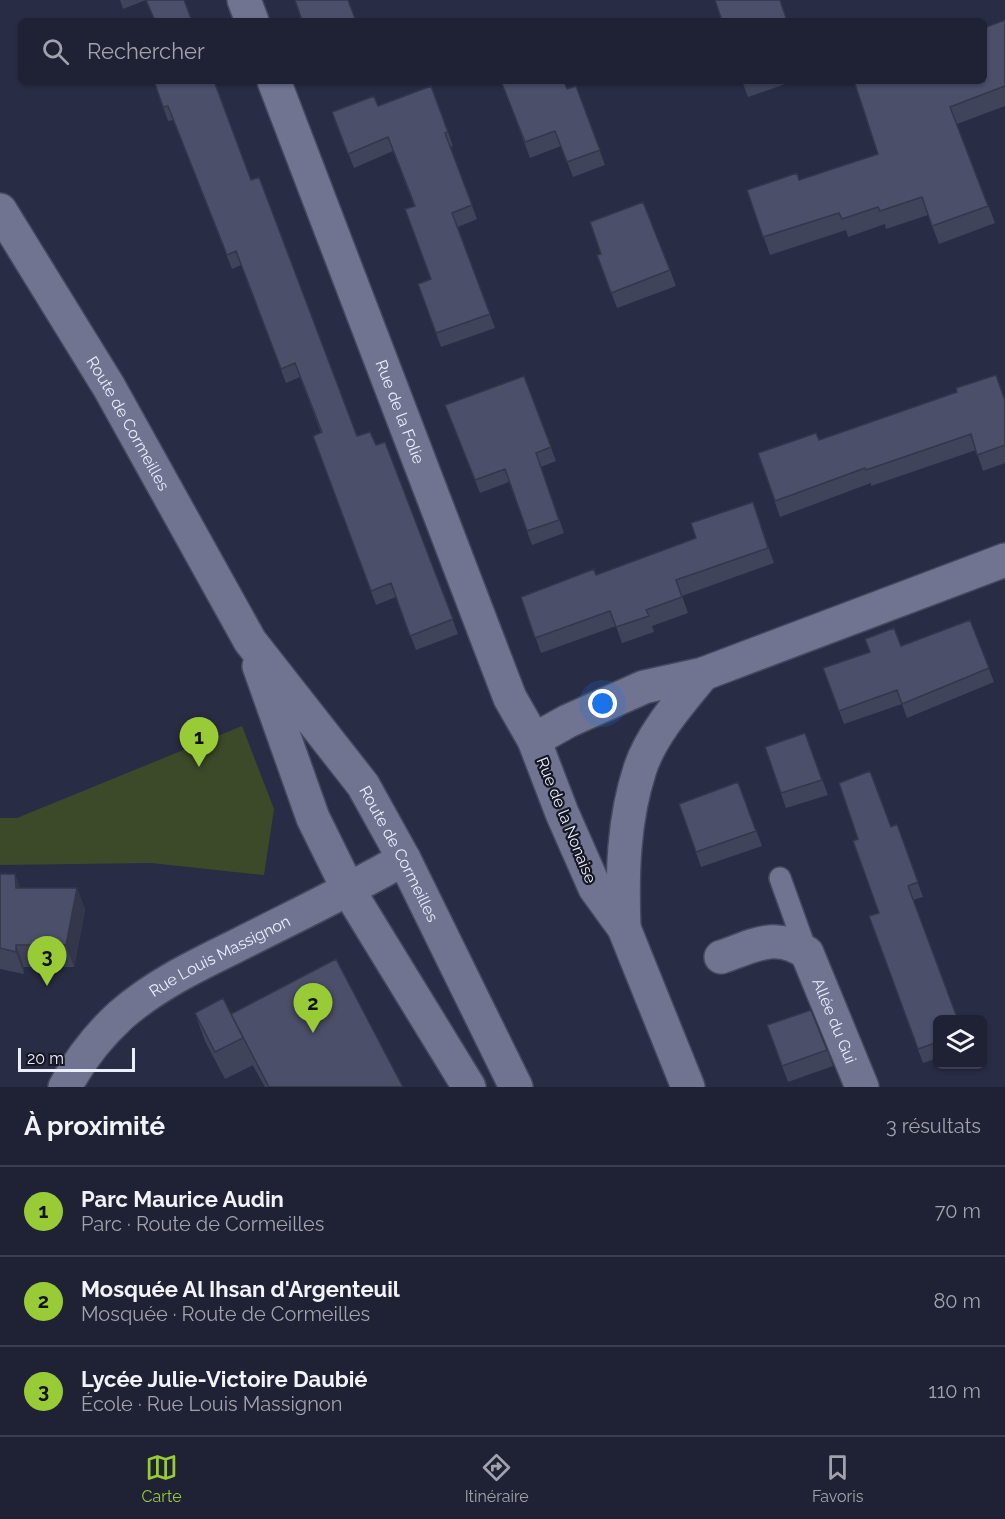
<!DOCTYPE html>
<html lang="fr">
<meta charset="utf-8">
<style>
body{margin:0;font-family:Raleway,sans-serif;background:#2c2e40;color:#f1f3f6}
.controls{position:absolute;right:18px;bottom:18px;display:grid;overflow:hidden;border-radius:9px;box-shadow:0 2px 4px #0004}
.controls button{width:54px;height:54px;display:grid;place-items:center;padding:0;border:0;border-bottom:2px solid #3c3e4f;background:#1f2134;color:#f1f3f6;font:30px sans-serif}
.scale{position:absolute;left:18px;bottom:15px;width:117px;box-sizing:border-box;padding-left:6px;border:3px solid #ebeeff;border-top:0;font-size:16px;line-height:21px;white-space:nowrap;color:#ebeeff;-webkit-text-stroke:4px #141621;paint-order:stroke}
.you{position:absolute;left:603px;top:704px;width:21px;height:21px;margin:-15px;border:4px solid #fff;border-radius:50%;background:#1a73e8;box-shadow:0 0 0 9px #1a73e833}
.badge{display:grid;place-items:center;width:39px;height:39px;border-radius:50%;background:#98cb36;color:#111;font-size:20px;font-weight:700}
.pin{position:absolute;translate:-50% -50px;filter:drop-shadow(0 2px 3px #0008)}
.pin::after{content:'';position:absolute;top:32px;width:21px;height:18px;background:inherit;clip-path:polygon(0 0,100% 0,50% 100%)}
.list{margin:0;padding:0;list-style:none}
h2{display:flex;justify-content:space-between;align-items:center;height:78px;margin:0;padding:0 24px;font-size:26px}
h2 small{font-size:20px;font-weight:400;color:#a1a3ac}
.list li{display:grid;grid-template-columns:39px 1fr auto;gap:18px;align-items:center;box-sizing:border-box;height:90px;padding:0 24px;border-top:2px solid #3c3e4f}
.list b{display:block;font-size:22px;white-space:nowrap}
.list p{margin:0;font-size:20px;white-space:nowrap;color:#a1a3ac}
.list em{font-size:20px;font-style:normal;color:#a1a3ac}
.icon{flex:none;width:33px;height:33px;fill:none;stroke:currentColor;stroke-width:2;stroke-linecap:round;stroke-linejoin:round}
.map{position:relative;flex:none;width:1005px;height:1087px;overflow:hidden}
.search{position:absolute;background:#1f2134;box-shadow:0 2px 4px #0004;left:18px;right:18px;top:18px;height:66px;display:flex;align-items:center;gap:15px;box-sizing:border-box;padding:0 21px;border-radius:9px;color:#a1a3ac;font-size:22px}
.sheet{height:348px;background:#1f2134}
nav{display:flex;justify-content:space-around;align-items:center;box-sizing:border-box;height:84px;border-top:2px solid #3c3e4f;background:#1f2134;font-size:16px;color:#a1a3ac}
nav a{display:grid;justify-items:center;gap:3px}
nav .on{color:#98cb36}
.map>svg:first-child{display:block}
.green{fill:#3c4a29}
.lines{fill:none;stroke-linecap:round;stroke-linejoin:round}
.service-casing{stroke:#46485e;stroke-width:24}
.minor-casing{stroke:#46485e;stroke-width:36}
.secondary-casing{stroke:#46485e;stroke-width:36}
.service{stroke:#707491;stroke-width:21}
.minor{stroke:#707491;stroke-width:33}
.secondary{stroke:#707491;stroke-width:33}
.wall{fill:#40445b}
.shaded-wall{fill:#34374a}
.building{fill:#4b4f6a;stroke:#34374a;stroke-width:1.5}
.labels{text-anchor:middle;stroke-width:4.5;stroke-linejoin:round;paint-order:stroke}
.street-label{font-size:16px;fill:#ebeeff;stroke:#141621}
</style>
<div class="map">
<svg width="1005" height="1087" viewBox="0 0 1005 1087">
<rect width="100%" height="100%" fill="#292c45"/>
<path class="green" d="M 242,726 L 274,809 L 264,875 L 151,863 L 0,865 L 0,818 L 17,818 Z"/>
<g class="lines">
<g class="service-casing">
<path id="service" d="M 780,878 L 807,953"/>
</g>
<g class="minor-casing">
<g id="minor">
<path d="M 244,0 L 252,21"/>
<path id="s1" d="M 274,81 L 510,698 L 534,740"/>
<path id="s2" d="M 721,957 C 754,946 776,931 807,953 L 862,1087"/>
<path id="s3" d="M 65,1087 C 79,1061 99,1035 121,1015 C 154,986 195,966 234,947 C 291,918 348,891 404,859"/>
</g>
</g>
<g class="secondary-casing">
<g id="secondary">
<path id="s4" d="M 0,210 L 109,387 L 250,641 L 363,785 L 404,859 L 516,1087"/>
<path d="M 259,666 L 313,818 L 349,891 L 469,1087"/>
<path d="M 624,928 C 622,875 623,821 640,769 C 651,735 680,702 703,674"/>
<path d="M 688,1087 L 624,928 L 595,888 L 562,813 L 534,740 L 568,721 L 644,687 L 703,674 L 1005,560"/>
</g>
</g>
<use href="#service" class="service"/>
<use href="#minor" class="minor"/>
<use href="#secondary" class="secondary"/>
</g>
<path class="wall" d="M 120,0 L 184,0 L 146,0 L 123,9 Z
M 1005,20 L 1005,106 L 957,124 L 995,223 L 939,244 L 928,215 L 886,229 L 885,224 L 848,237 L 846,230 L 770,255 L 747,190 L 799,180 L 878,154 Z
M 154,81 L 251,180 L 357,436 L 376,445 L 385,442 L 458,634 L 416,650 L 396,597 L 376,605 L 313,436 L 321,433 L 300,377 L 286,383 L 241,265 L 232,269 L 173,120 L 168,121 Z
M 501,81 L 567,89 L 576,86 L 605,165 L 573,177 L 561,146 L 530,158 Z
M 742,81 L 794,81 L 748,97 Z
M 431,86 L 453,146 L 450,147 L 477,219 L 458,227 L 495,328 L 441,347 L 418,284 L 431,279 L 414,206 L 393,151 L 354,168 L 332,112 L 378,106 Z
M 597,255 L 670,270 L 676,286 L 617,308 Z
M 524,376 L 556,461 L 541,467 L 564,533 L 532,545 L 509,482 L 480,493 L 450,418 Z
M 1005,398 L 1005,463 L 983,471 L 976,450 L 871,486 L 871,483 L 780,517 L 758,453 L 819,440 Z
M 753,502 L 774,563 L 682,596 L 688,613 L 652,626 L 654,632 L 622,643 L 616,626 L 541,653 L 521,597 L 596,575 L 696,538 Z
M 970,620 L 994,682 L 907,718 L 902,704 L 844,724 L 823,668 L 901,646 Z
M 805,733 L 828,795 L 786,808 L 765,747 Z
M 738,782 L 762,846 L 701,867 L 679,804 Z
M 897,824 L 923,897 L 913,900 L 938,1020 L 938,1058 L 923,1063 L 869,916 L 879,913 L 858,839 Z
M 0,874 L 15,874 L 20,888 L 77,888 L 85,910 L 74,967 L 24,967 L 24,974 L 0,969 Z
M 195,1013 L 231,1015 L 403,1087 L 265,1087 L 252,1064 L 253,1065 L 225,1079 L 205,1041 Z
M 767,1025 L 827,1050 L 833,1066 L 788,1082 Z"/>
<path class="shaded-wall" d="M 15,874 L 23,896 L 16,888 Z
M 77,888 L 85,910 L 74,967 L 66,945 Z
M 16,945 L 24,967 L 24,974 L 16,952 Z"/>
<path class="building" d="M 146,0 L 184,0 L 192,21 L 155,21 Z
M 295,0 L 348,0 L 356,21 L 302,21 Z
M 715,0 L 780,0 L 787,21 L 722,21 Z
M 1005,20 L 1005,86 L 950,107 L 988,206 L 932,226 L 922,197 L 880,211 L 878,207 L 842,219 L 839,213 L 763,237 L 747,190 L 797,173 L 799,180 L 878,154 L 854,81 L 984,81 L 984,28 Z
M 154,81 L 214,81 L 251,180 L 259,177 L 357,436 L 370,432 L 376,445 L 385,442 L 453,619 L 410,636 L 391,583 L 371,591 L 313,436 L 322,432 L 295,363 L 281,369 L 236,251 L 227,255 L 168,106 L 163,107 Z
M 501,81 L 564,81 L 567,89 L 576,86 L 600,150 L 567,162 L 555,131 L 525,142 Z
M 431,86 L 448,132 L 445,133 L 472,205 L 452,213 L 490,314 L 436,333 L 418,284 L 431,279 L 405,209 L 415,206 L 388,137 L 348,154 L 332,112 L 374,96 L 378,106 Z
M 643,202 L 670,270 L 611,293 L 597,255 L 601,254 L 590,222 Z
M 996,375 L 1004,398 L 1005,398 L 1005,445 L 977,455 L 971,434 L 866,470 L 865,468 L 775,501 L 758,453 L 816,433 L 819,440 L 957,392 L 956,388 Z
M 524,376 L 551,447 L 536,453 L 559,520 L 527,531 L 505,469 L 475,480 L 445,405 Z
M 753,502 L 768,548 L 676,580 L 682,597 L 646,610 L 649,616 L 616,627 L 610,611 L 535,638 L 521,597 L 594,569 L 596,575 L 696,538 L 691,523 Z
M 970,620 L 989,668 L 902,704 L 897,690 L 839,711 L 823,668 L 870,652 L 865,639 L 894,628 L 901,646 Z
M 805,733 L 822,780 L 781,793 L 765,747 Z
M 870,771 L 891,827 L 897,824 L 918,882 L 908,886 L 958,1020 L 938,1020 L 938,1042 L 918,1049 L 869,916 L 879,913 L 853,841 L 858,839 L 839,783 Z
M 738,782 L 756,831 L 696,852 L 679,804 Z
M 0,874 L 15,874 L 16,888 L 77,888 L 66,945 L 16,945 L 16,952 L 0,948 Z
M 336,959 L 403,1087 L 269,1087 L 231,1014 Z
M 223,998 L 243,1038 L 215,1052 L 195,1013 Z
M 811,1010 L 827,1050 L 782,1066 L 767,1025 Z"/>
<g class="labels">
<g class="street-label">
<text dy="6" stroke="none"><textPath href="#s1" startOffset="354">Rue de la Folie</textPath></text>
<text dy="6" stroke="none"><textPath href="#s4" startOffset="249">Route de Cormeilles</textPath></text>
<text transform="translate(567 820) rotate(68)" y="6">Rue de la Nonaise</text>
<text dy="6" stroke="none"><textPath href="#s4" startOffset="759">Route de Cormeilles</textPath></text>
<text dy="6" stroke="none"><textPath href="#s3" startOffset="207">Rue Louis Massignon</textPath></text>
<text dy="6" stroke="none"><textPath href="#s2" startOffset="164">Allée du Gui</textPath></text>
</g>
</g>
</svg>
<div class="controls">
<button><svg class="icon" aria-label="layers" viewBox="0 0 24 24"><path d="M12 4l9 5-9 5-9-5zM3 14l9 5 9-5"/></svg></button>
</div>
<div class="scale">20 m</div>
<div class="you"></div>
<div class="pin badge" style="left:199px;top:767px">1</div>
<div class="pin badge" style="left:313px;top:1033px">2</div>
<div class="pin badge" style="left:47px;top:986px">3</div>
<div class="search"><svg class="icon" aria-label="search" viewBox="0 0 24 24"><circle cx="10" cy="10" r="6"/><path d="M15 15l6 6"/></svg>Rechercher</div>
</div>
<section class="sheet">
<h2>À proximité<small>3 résultats</small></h2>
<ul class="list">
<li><span class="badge">1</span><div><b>Parc Maurice Audin</b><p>Parc · Route de Cormeilles</p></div><em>70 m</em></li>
<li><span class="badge">2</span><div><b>Mosquée Al Ihsan d'Argenteuil</b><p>Mosquée · Route de Cormeilles</p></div><em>80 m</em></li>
<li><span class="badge">3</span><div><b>Lycée Julie-Victoire Daubié</b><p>École · Rue Louis Massignon</p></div><em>110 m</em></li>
</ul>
</section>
<nav>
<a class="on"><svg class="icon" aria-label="map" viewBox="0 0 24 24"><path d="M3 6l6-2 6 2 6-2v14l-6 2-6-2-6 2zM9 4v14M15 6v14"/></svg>Carte</a>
<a><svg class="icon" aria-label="directions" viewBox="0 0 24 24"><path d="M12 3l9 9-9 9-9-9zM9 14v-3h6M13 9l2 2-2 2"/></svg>Itinéraire</a>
<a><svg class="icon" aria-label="saved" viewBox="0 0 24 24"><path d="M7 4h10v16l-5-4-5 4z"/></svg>Favoris</a>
</nav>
